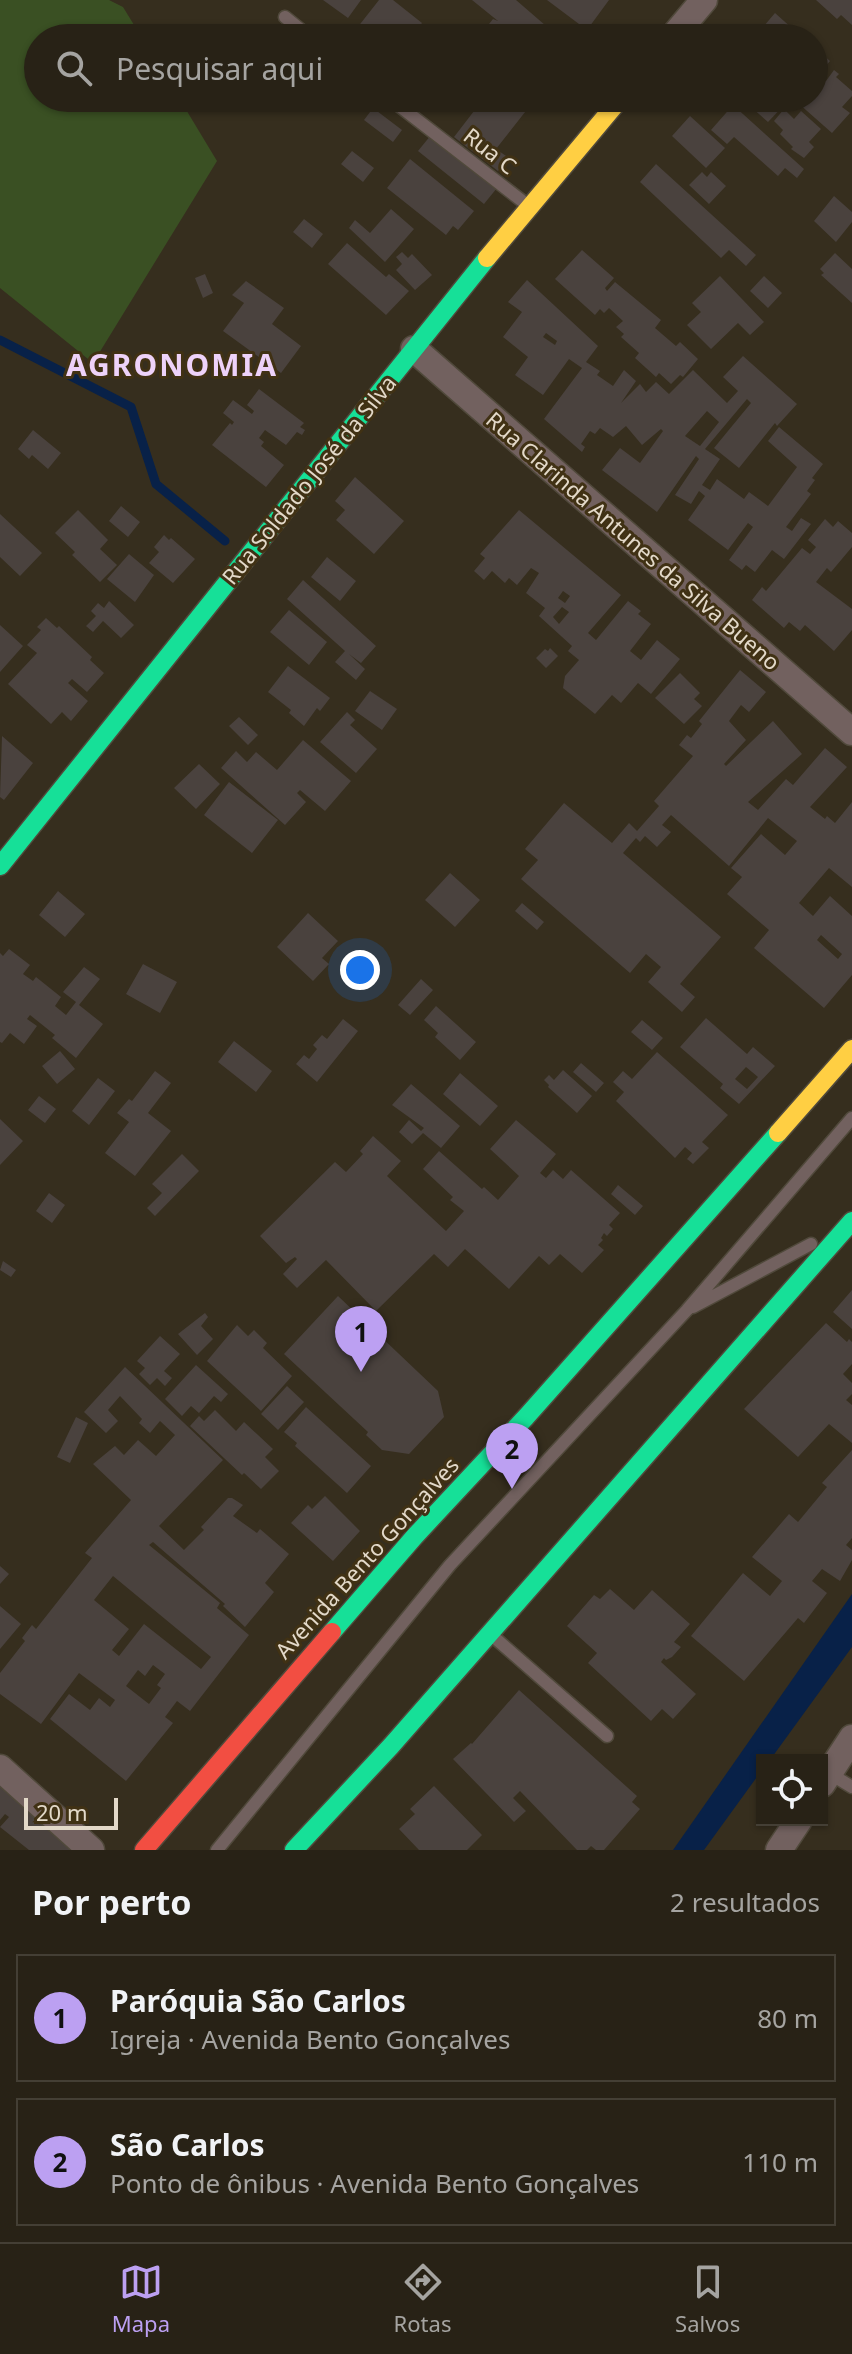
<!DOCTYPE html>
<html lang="pt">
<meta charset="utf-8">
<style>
body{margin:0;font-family:"Noto Sans",sans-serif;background:#342f23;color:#f1f3f6}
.controls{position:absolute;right:24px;bottom:24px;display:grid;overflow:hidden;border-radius:0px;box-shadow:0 2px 6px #0004}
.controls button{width:72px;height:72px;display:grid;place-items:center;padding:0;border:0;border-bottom:2px solid #443f35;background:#282216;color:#f1f3f6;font:40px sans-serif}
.scale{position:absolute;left:24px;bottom:20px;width:94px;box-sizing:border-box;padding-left:8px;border:4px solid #e3d9c9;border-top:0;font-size:22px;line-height:28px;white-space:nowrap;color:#e3d9c9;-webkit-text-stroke:6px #403114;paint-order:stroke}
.you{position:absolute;left:360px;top:970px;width:28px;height:28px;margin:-20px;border:6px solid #fff;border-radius:50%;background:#1a73e8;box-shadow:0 0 0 12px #1a73e833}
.badge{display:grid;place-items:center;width:52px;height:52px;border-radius:50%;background:#bca0f2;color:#111;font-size:26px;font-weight:700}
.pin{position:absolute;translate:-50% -66px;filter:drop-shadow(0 2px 4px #0008)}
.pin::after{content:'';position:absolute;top:42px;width:28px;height:24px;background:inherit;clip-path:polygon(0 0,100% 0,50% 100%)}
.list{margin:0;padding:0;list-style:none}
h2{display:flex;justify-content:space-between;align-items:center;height:104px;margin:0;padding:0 32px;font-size:34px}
h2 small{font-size:26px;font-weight:400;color:#a5a4a1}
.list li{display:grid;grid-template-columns:52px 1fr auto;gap:24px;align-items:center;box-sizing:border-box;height:128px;margin:0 16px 16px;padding:0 16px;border:2px solid #443f35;border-radius:0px}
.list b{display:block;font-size:30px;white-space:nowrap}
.list p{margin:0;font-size:26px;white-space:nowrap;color:#a5a4a1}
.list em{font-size:26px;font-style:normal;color:#a5a4a1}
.icon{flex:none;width:44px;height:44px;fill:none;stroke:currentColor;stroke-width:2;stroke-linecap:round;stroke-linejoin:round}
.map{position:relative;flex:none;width:852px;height:1850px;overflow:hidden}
.search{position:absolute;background:#282216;box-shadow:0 2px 6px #0004;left:24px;right:24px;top:24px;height:88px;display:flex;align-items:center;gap:20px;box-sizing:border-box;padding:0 28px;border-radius:44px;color:#a5a4a1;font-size:30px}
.sheet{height:392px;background:#282216}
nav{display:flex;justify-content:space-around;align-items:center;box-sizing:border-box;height:112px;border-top:2px solid #443f35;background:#282216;font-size:22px;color:#a5a4a1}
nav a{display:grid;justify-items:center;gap:4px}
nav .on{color:#bca0f2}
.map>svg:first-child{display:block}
.green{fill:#3a5023}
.water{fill:#082148}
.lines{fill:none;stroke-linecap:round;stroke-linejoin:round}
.stream{stroke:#082148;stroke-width:9}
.building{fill:#4a423e;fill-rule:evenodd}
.lane-casing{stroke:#50493b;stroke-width:15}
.street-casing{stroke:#50493b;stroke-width:29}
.fast-casing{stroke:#50493b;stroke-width:21}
.slow-casing{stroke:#50493b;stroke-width:21}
.jam-casing{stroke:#50493b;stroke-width:21}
.lane{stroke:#72615f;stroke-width:12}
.street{stroke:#72615f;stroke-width:26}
.fast{stroke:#16e098;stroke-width:18}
.slow{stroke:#ffcf43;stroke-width:18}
.jam{stroke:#f24e42;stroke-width:18}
.labels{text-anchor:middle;stroke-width:6;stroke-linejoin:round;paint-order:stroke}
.street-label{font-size:22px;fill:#e3d9c9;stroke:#403114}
.district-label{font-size:30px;font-weight:bold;letter-spacing:2px;fill:#eed2f9;stroke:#403114}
</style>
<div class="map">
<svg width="852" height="1850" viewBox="0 0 852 1850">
<rect width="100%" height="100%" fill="#362e1e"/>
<path class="green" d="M 0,0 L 109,0 L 123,7 L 142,38 L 38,38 L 38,98 L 179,98 L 217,161 L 93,363 L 0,288 Z"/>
<path class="water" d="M 852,1594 L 852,1647 L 770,1760 L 762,1760 L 762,1770 L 704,1850 L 673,1850 Z"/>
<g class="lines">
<path class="stream" d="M 0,340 L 131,407 L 156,484 L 225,541"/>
</g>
<path class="building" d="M 323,0 L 361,0 L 348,18 Z
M 379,0 L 393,0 L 422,23 L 415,32 L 421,36 L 420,38 L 370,38 L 357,28 Z
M 472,0 L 516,0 L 560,38 L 516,38 L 507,31 L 503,36 L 505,38 L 497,38 L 485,29 L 493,19 L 498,21 Z
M 547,0 L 609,0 L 587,30 Z
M 816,0 L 852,0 L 852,25 L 841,15 L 837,19 Z
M 775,13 L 803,38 L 764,38 L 758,33 Z
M 814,47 L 830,61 L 819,74 L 826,81 L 834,70 L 839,74 L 836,77 L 852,91 L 852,96 L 842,107 L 850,113 L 832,133 L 798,103 L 803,98 L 814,98 Z
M 405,98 L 427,98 L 419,108 Z
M 484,98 L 518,98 L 529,107 L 496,149 L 509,158 L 498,171 L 454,137 Z
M 741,98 L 787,98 L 789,100 L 768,122 Z
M 733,105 L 804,169 L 797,178 L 785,168 L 778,176 L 734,137 L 727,144 L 711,130 Z
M 373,108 L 402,130 L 393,142 L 364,120 Z
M 784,109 L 794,119 L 801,111 L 821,129 L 809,142 L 814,147 L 804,158 L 791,149 L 793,147 L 780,134 L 783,130 L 774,121 Z
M 690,116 L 725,148 L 706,168 L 672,136 Z
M 431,135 L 497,188 L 484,204 L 418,151 Z
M 352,151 L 374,168 L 363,182 L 341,164 Z
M 410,159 L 474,211 L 458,230 L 453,226 L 446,235 L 387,188 Z
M 656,164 L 756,255 L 746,266 L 729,250 L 721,258 L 640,182 Z
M 702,172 L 707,177 L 711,172 L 726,186 L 709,204 L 689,185 Z
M 834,196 L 852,212 L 852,222 L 836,242 L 814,221 Z
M 391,209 L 414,229 L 385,262 L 349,228 L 355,220 L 370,233 Z
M 304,219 L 323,234 L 312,248 L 293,232 Z
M 347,243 L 386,277 L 389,274 L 409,291 L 386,315 L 328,264 Z
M 582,250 L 614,278 L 605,288 L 607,291 L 615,282 L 661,320 L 655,328 L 676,346 L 680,342 L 698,359 L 683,377 L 680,375 L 671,384 L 659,373 L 656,377 L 635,358 L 639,353 L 621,337 L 624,334 L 616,327 L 623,321 L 609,308 L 604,313 L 600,309 L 595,315 L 555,279 Z
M 402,252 L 408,258 L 412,254 L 432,275 L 415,290 L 396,270 L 402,264 L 396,257 Z
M 835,253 L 852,269 L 852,303 L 821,275 L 824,273 L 820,269 Z
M 205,274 L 213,293 L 203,298 L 195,278 Z
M 720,276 L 764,322 L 750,335 L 738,323 L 711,349 L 687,325 L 701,312 L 692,303 Z
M 764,276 L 782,293 L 768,308 L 750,291 Z
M 527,280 L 598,346 L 586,362 L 600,371 L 597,375 L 613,386 L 624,370 L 636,381 L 621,403 L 640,384 L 646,392 L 656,382 L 669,394 L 693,370 L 727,403 L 738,391 L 723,377 L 743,356 L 797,404 L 777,426 L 775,423 L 739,468 L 714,448 L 751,403 L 747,399 L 705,449 L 720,459 L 702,485 L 710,490 L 717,479 L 744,499 L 749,492 L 768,506 L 797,467 L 768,441 L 779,427 L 823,464 L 812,478 L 815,480 L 807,491 L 811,494 L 786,527 L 792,531 L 801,518 L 811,524 L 784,559 L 772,550 L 755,572 L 746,565 L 742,570 L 729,560 L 753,527 L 748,523 L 728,550 L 688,520 L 705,496 L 699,491 L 691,504 L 675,495 L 699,459 L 696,456 L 657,512 L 602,470 L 620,448 L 640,463 L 663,431 L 661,429 L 642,445 L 626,426 L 613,437 L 600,428 L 595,434 L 590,431 L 581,444 L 585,447 L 582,452 L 544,419 L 582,368 L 569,359 L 543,395 L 515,375 L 528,357 L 503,337 L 522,312 L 508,302 ZM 546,333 L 557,341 L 555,345 L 543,337 ZM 707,411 L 719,422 L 700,446 L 685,436 Z
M 246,281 L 284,308 L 272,324 L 301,346 L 281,373 L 223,331 L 244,303 L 232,295 Z
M 259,389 L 304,423 L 300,427 L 305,430 L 302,435 L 297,432 L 286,445 L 265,430 L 259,438 L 264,442 L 261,446 L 284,465 L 266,487 L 212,445 L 230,423 L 232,425 L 234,422 L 223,413 L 233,400 L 252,414 L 254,411 L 247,405 Z
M 33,430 L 61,453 L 48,469 L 32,455 L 29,459 L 18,449 Z
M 355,477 L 404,521 L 374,554 L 336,520 L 345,510 L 335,501 Z
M 121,506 L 140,522 L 128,537 L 109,521 Z
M 78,510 L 108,540 L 100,549 L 117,565 L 100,582 L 72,555 L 75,552 L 55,533 Z
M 519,510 L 621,595 L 588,633 L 596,640 L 628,601 L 641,611 L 638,614 L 651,624 L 630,651 L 641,660 L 657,640 L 680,659 L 651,694 L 638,683 L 621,703 L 612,695 L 595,714 L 563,688 L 565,676 L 579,660 L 568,651 L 572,646 L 539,616 L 545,608 L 526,593 L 539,573 L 531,568 L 517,585 L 509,578 L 505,583 L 492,571 L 484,580 L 474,571 L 485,558 L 480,554 ZM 563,591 L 570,596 L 565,603 L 558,598 ZM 562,607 L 569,612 L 559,624 L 553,617 Z
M 0,514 L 42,553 L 20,576 L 0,557 Z
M 825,519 L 833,527 L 838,521 L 852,533 L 852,547 L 831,572 L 827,568 L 816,582 L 852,609 L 852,630 L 834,651 L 805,625 L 800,631 L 789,622 L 784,628 L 752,600 L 762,587 L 766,591 L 802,548 L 810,554 L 816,547 L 808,540 Z
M 164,535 L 169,540 L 171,538 L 195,559 L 173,583 L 149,563 L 159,552 L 154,547 Z
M 129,554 L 154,575 L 135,602 L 107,579 Z
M 327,557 L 356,581 L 340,601 L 311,577 Z
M 303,580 L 376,646 L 361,663 L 349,654 L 365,669 L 356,680 L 335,662 L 345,651 L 287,599 Z
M 109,601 L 134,625 L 121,638 L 103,621 L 93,632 L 86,626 L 96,616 L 91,611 L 98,603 L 104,608 Z
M 289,610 L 327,642 L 309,665 L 270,632 Z
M 46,618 L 57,628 L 59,626 L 92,657 L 90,660 L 104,673 L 87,692 L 72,679 L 68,683 L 88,701 L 71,721 L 62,712 L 51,724 L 8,684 L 37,653 L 27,645 L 41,630 L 37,627 Z
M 0,625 L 23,646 L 0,672 Z
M 550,648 L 558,656 L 546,668 L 536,658 L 545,649 L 548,651 Z
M 288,666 L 330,698 L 320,711 L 317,708 L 304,726 L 289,713 L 291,710 L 268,692 Z
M 740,670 L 766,692 L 749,712 L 741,705 L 729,721 L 746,740 L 724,764 L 726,766 L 773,721 L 802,754 L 748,802 L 758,810 L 786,779 L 793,785 L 825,748 L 847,767 L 810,807 L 825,819 L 827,816 L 835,823 L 852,802 L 852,887 L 829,868 L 799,903 L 813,916 L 830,896 L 852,916 L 852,975 L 824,1008 L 754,948 L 769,930 L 727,894 L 742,877 L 731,868 L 761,834 L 785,855 L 797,841 L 768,818 L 729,866 L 671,815 L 662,825 L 671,832 L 657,847 L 645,836 L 640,842 L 636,838 L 623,853 L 721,937 L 680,984 L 695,997 L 682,1012 L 648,982 L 661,967 L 646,954 L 630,973 L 521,879 L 538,860 L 525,849 L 564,803 L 612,843 L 629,823 L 637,831 L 659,806 L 654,801 L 693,756 L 679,745 L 687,735 L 691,738 L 702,724 L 699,721 ZM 821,935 L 842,954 L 838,959 L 817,940 Z
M 680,673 L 700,693 L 694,699 L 702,706 L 684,724 L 655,698 Z
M 370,691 L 397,709 L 382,730 L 355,711 Z
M 347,712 L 355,720 L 350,725 L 377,749 L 356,773 L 320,742 Z
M 239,717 L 258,735 L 248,745 L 229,726 Z
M 2,736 L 33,763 L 4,800 L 0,797 Z
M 303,740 L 351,781 L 325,811 L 300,790 L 297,793 L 306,802 L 285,825 L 221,768 L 236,751 L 247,762 L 256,752 L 277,770 Z
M 199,764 L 220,784 L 196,809 L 174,788 Z
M 229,782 L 278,820 L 252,853 L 204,815 Z
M 450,873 L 480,900 L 455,927 L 425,900 Z
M 58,891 L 85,914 L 65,937 L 39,915 Z
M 522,903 L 544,922 L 537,930 L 515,911 Z
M 308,913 L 338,941 L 322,958 L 329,964 L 313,981 L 277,947 Z
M 9,949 L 30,965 L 23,974 L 33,981 L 36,977 L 61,997 L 55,1006 L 66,1015 L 76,1002 L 63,992 L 84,967 L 100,979 L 79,1005 L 103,1024 L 76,1058 L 52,1038 L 55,1035 L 30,1015 L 27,1019 L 37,1026 L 24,1044 L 10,1033 L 2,1043 L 0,1042 L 0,953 L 3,956 Z
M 143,964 L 177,982 L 160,1013 L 126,994 Z
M 421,979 L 433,990 L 410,1015 L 398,1005 Z
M 436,1006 L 476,1042 L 460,1060 L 435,1037 L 438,1033 L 424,1020 Z
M 706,1018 L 747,1054 L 753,1047 L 775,1066 L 739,1104 L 720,1088 L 723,1084 L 680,1047 ZM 746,1067 L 758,1077 L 747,1089 L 735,1079 Z
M 343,1019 L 358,1031 L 317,1082 L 296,1064 L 304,1055 L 309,1059 L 317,1049 L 313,1045 L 322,1035 L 327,1039 Z
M 642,1020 L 663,1038 L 652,1050 L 631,1032 Z
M 234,1041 L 272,1071 L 256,1092 L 218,1062 Z
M 60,1051 L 75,1069 L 57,1084 L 42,1066 Z
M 657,1052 L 728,1115 L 702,1142 L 709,1148 L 693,1164 L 687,1159 L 692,1153 L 685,1147 L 675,1158 L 616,1101 L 624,1092 L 613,1082 L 623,1071 L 632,1079 Z
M 581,1063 L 604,1083 L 596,1092 L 573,1072 Z
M 563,1070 L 592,1096 L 577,1113 L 548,1087 L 549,1085 L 544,1080 L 549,1075 L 554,1080 Z
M 155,1071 L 171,1083 L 148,1113 L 171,1131 L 135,1176 L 105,1153 L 129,1122 L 117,1113 L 129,1099 L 132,1101 Z
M 460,1073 L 498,1106 L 480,1126 L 443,1094 Z
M 98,1078 L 115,1091 L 89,1125 L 72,1111 Z
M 411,1084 L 460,1126 L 441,1148 L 423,1133 L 412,1144 L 399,1132 L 409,1120 L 421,1131 L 424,1128 L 392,1105 Z
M 39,1096 L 56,1109 L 45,1123 L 28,1110 Z
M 0,1119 L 23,1141 L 0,1165 Z
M 516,1120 L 556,1154 L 540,1173 L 546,1178 L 553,1170 L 563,1179 L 571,1170 L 620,1213 L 609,1225 L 613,1229 L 607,1236 L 604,1233 L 601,1238 L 603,1240 L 598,1245 L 604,1250 L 582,1273 L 560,1254 L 549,1265 L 539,1256 L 509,1289 L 465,1249 L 448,1267 L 434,1254 L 376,1311 L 326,1260 L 297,1288 L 283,1274 L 297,1259 L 295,1257 L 286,1263 L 260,1236 L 335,1162 L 346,1172 L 363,1154 L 360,1151 L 373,1136 L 401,1161 L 387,1176 L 446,1231 L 464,1211 L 450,1200 L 453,1197 L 423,1169 L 439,1151 L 482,1189 L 484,1187 L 498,1200 L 519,1176 L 490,1149 Z
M 182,1154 L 199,1171 L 155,1216 L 147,1208 L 162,1193 L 152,1184 Z
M 618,1185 L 643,1206 L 635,1215 L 611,1194 Z
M 49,1193 L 65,1205 L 52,1223 L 36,1211 Z
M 3,1261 L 16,1270 L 11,1277 L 0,1270 Z
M 852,1290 L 852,1329 L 833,1312 Z
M 338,1296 L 438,1391 L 444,1417 L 409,1454 L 382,1450 L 366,1435 L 368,1432 L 284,1354 Z
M 205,1313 L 208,1317 L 201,1326 L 213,1339 L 197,1355 L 178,1334 Z
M 826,1323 L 847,1342 L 849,1339 L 852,1342 L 852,1364 L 843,1374 L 852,1383 L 852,1394 L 846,1400 L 852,1405 L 852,1443 L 829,1424 L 798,1457 L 744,1409 Z
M 237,1325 L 248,1336 L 254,1330 L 267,1343 L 263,1348 L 292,1376 L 261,1411 L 207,1361 Z
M 160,1336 L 180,1354 L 164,1371 L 172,1378 L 165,1386 L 157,1378 L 150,1385 L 139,1374 L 145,1368 L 137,1361 Z
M 196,1365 L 228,1394 L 221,1402 L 214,1396 L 199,1413 L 191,1406 L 182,1416 L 165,1399 Z
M 125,1367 L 223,1460 L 159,1526 L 184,1550 L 204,1530 L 201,1527 L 228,1498 L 232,1498 L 243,1505 L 233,1516 L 257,1533 L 260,1529 L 289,1554 L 265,1583 L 274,1592 L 245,1627 L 223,1606 L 225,1604 L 153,1542 L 149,1545 L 220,1603 L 217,1608 L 249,1635 L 190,1711 L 177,1701 L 165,1717 L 173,1723 L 126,1781 L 50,1719 L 69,1694 L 90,1710 L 99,1698 L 110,1707 L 115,1700 L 79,1673 L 41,1724 L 0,1694 L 0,1673 L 25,1641 L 22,1638 L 32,1625 L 36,1629 L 92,1558 L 85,1553 L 131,1500 L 93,1464 L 115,1446 L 124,1455 L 138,1440 L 156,1456 L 175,1435 L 160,1421 L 150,1433 L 139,1423 L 142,1419 L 120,1396 L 108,1410 L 118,1421 L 106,1433 L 84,1412 ZM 113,1576 L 211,1657 L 201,1669 L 144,1624 L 119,1656 L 112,1650 L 129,1629 L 94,1600 ZM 153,1665 L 165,1674 L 157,1685 L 161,1688 L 149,1704 L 126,1686 L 138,1670 L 145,1676 Z
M 287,1386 L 304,1402 L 278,1430 L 261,1414 Z
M 306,1407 L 371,1466 L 347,1493 L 295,1446 L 297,1443 L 284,1432 Z
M 215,1410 L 236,1431 L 244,1422 L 273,1449 L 265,1457 L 279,1471 L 261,1489 L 244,1473 L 242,1475 L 190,1426 L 199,1416 L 204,1421 Z
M 76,1417 L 88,1423 L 70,1463 L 57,1457 Z
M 852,1450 L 852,1538 L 846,1545 L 852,1550 L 852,1560 L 840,1581 L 822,1569 L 812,1581 L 827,1593 L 804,1623 L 798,1618 L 744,1681 L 691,1636 L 743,1573 L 770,1596 L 782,1581 L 752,1557 L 789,1514 L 798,1522 L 827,1487 L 822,1483 Z
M 325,1496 L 360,1531 L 333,1561 L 291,1523 L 308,1505 L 312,1509 Z
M 0,1566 L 9,1574 L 0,1584 Z
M 610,1589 L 634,1610 L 652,1590 L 690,1624 L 674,1642 L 681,1647 L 672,1657 L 666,1660 L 664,1658 L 661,1662 L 696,1694 L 673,1719 L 662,1709 L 651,1721 L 588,1663 L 597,1653 L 567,1626 L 594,1595 L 600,1599 Z
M 0,1606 L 21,1624 L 0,1649 Z
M 519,1690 L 637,1796 L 632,1802 L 640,1809 L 604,1850 L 596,1850 L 591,1846 L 587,1850 L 577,1850 L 520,1791 L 513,1798 L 526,1811 L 514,1822 L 453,1759 L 471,1743 L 472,1744 Z
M 0,1784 L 75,1843 L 70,1850 L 29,1850 L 0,1827 L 9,1817 L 5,1814 L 0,1820 Z
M 434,1786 L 482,1835 L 467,1850 L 419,1850 L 399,1829 L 415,1814 L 410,1809 Z"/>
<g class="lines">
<g class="lane-casing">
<path id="lane" d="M 285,17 L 311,38
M 389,98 L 526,204
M 693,1307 L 811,1244
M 495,1638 L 607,1736
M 829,1773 L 852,1787
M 217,1850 L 450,1565 L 687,1310 L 852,1118"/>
</g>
<g class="street-casing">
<path id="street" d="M 672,38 L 704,0
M 414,349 L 852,732
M 0,1768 L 91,1850
M 822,1784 L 852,1738
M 779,1850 L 799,1820"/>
</g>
<g class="fast-casing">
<path id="fast" d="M 0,866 L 487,258
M 332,1632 L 415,1536 L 526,1417 L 778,1133
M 294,1850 L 391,1746 L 852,1221"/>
</g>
<g class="slow-casing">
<path id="slow" d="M 487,258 L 621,98
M 778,1133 L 852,1049"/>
</g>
<g class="jam-casing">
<path id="jam" d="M 144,1850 L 332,1632"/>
</g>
<use href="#lane" class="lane"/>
<use href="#street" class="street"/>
<use href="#fast" class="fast"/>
<use href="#slow" class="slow"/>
<use href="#jam" class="jam"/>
</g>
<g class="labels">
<g class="street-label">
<text transform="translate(490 151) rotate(38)" y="8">Rua C</text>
<text transform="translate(309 480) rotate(-51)" y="8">Rua Soldado José da Silva</text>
<text transform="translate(633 541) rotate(41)" y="8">Rua Clarinda Antunes da Silva Bueno</text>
<text transform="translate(367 1558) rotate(-48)" y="8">Avenida Bento Gonçalves</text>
</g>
<g class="district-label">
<text x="172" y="376">AGRONOMIA</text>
</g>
</g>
</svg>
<div class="controls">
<button><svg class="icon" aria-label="locate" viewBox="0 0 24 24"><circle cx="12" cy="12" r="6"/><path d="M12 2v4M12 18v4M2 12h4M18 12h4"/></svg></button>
</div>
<div class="scale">20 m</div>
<div class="you"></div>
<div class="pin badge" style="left:361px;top:1372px">1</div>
<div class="pin badge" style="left:512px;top:1489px">2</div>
<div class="search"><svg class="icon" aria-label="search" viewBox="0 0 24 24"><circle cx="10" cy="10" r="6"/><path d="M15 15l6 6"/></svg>Pesquisar aqui</div>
</div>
<section class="sheet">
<h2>Por perto<small>2 resultados</small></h2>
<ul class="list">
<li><span class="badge">1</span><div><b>Paróquia São Carlos</b><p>Igreja · Avenida Bento Gonçalves</p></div><em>80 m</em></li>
<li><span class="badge">2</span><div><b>São Carlos</b><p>Ponto de ônibus · Avenida Bento Gonçalves</p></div><em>110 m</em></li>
</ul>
</section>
<nav>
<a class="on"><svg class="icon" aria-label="map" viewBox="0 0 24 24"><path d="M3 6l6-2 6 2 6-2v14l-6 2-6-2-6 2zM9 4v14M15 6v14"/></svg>Mapa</a>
<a><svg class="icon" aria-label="directions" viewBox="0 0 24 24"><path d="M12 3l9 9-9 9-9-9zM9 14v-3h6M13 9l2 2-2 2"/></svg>Rotas</a>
<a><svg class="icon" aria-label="saved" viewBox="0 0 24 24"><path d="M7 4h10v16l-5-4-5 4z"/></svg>Salvos</a>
</nav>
